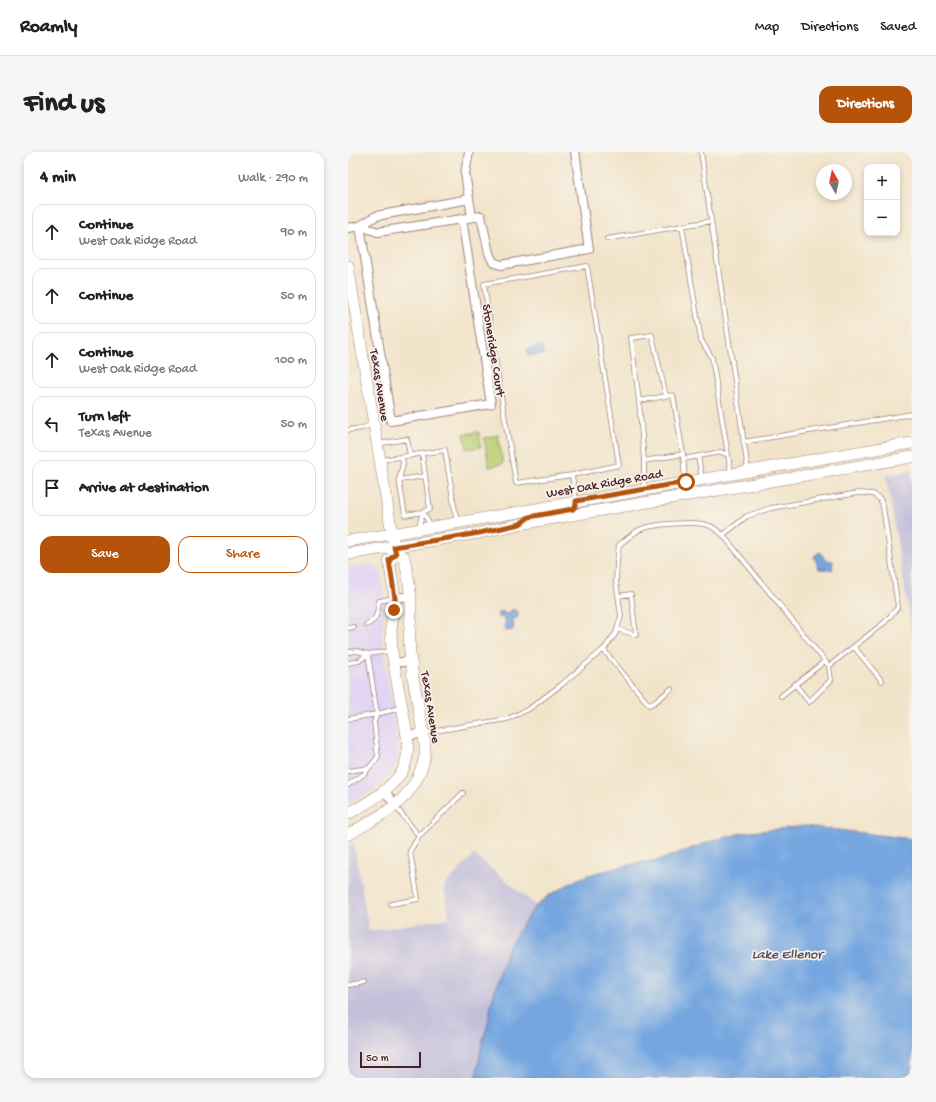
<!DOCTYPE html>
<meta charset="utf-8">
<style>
body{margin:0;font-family:"Gochi Hand",sans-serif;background:#f6f6f6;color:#202124}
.controls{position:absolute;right:12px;top:12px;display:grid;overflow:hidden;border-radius:8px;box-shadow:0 2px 6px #0003}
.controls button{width:36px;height:36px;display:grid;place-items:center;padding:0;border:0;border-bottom:1px solid #e0e0e0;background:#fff;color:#202124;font:20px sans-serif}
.compass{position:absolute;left:468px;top:12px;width:36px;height:36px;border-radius:50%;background:#fff;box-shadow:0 2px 6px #0003;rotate:351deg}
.scale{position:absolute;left:12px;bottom:10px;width:61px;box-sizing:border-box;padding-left:4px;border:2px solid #4a1f2b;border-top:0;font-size:11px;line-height:14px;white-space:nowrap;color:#4a1f2b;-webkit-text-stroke:3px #f7f3e8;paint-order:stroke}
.stop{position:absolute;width:12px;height:12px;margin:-9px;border:3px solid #b45309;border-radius:50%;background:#fff}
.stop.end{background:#b45309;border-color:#fff;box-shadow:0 1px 4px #0008}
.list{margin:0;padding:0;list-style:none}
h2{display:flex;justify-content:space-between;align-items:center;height:52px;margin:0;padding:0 16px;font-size:17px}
h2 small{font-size:13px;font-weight:400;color:#757577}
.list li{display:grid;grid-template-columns:26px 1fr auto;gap:12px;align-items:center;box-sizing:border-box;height:56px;margin:0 8px 8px;padding:0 8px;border:1px solid #e0e0e0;border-radius:12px}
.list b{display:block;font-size:15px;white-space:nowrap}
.list p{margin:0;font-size:13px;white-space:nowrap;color:#757577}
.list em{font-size:13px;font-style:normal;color:#757577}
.actions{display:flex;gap:8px;padding:12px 16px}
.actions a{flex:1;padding:9px 0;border:1px solid #b45309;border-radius:12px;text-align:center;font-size:14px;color:#b45309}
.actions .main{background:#b45309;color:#fff}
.icon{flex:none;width:22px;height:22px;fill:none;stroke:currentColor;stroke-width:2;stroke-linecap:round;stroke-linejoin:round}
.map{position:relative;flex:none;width:564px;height:926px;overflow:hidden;border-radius:12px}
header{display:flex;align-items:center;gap:24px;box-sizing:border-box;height:56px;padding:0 20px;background:#fff;border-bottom:1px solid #e0e0e0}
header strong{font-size:19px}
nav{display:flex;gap:22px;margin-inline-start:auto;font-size:14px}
.intro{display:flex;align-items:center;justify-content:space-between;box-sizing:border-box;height:96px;padding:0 24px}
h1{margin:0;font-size:28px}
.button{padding:10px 18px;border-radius:12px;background:#b45309;color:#fff;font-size:14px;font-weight:700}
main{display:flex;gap:24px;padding:0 24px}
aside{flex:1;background:#fff;border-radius:12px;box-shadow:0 2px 6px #0003}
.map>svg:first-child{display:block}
.built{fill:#e2d4f3}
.industrial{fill:#c5c0da}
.green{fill:#b9cf74;stroke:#827750}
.water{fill:#75a6e0;stroke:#606286}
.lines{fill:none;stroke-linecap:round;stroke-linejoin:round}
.lane-casing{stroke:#9e827a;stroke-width:5.5}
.street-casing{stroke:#9e827a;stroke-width:10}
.secondary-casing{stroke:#9e827a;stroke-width:12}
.lane{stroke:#fff;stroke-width:4}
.street{stroke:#fff;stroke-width:8}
.secondary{stroke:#fff;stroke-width:11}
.route{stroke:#b45309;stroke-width:5}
.labels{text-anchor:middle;stroke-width:3.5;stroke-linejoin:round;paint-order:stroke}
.street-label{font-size:13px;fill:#4a1f2b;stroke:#f7f3e8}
.water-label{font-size:14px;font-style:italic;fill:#594e6a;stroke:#f7f3e8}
</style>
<header>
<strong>Roamly</strong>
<nav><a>Map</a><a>Directions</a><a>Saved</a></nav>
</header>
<div class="intro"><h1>Find us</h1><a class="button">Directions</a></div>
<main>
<aside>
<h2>4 min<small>Walk · 290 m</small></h2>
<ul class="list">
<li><svg class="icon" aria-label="ahead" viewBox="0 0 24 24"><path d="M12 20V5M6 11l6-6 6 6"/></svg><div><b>Continue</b><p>West Oak Ridge Road</p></div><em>90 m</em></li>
<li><svg class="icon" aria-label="ahead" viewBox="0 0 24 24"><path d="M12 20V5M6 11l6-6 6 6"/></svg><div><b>Continue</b></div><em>50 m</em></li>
<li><svg class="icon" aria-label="ahead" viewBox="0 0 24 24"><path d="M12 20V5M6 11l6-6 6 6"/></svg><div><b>Continue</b><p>West Oak Ridge Road</p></div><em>100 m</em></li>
<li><svg class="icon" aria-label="left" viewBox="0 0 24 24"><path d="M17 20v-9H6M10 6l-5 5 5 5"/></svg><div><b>Turn left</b><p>Texas Avenue</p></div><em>50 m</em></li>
<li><svg class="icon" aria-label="arrive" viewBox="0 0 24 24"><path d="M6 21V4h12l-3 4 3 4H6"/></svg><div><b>Arrive at destination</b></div></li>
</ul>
<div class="actions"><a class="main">Save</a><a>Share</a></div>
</aside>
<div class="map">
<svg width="564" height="926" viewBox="0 0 564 926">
<rect width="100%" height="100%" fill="#f7f3e8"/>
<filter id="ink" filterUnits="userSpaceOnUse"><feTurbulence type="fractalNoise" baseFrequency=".025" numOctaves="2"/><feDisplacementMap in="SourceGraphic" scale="8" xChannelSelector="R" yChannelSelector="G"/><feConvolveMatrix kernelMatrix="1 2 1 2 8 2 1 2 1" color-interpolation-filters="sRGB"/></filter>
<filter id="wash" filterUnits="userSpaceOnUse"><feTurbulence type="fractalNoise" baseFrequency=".012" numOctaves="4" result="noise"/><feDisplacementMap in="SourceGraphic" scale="16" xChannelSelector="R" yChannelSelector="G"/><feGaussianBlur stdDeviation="0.9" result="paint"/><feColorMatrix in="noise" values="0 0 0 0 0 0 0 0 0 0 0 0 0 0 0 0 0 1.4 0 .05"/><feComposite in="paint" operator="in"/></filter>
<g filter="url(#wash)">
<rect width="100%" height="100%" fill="#f2e4ca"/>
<path class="built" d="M 15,413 L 27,414 L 30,416 L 33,422 L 37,456 L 34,483 L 34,492 L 50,591 L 51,603 L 48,611 L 36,628 L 27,637 L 0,651 L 0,415 Z"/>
<path class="industrial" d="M 564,319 L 564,481 L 538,323 Z
M 6,692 L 21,779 L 101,766 L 96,734 L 126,702 L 220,780 L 163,926 L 0,926 L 0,695 Z"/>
<path class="green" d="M 131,280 L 133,295 L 119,297 L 116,282 Z
M 150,283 L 155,312 L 141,315 L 136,286 Z"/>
<path class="water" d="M 194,195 L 195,202 L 180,204 L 179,197 Z
M 472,400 L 477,408 L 485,409 L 484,418 L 471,417 L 466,404 Z
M 163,458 L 168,458 L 171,462 L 168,467 L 163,467 L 164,471 L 166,472 L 165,478 L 158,479 L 156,473 L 158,471 L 156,466 L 151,465 L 150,461 L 154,459 L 158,462 L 162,461 Z
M 457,674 L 564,687 L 564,926 L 128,926 L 134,891 L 140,872 L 143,853 L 158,800 L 171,778 L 187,755 L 200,744 L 228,728 L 240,723 L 289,711 L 312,708 L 366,688 L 394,681 Z"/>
</g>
<g filter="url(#ink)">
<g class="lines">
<g class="lane-casing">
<path id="lane" d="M 353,0 L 400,318
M 334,74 L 353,188 L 364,206 L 383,321
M 259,87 L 363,69
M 239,114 L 271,313 L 224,323 L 168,331 L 152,238 L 136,132 Z
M 318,244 L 325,243 L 335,302 L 337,329
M 291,249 L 283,186 L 304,183 L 318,244 L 291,249 L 296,309 L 296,337
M 0,278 L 14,276 L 25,272
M 395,290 L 564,262
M 29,292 L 59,287 L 62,304
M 74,302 L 82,357 L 75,360 L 57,363 L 51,328 L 77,324
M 350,304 L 354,327
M 335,307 L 373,300 L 380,303
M 33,308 L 97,298 L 109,371
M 296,309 L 335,302
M 224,323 L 228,349
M 51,328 L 55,311 L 54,305
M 75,360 L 83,374
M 70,377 L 75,360
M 375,383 L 399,364 L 423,356 L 510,341 L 525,342 L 532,347 L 535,355 L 550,455 L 537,470 L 481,514
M 18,473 C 30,468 29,461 31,449 L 46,446
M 0,476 L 6,475
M 269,477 L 288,483 L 283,442 L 270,444
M 506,495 L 534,529
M 255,497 L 301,553 L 307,550 L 323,537
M 0,500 L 9,499 L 20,502 L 43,499
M 0,511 L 11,509 L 20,502
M 433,544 L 477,509
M 0,567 L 29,562 L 52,556
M 75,581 L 159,567 L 181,557 L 213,533 L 257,496 L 268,481 L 273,464 L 268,429 L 269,409 L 271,393 C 277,388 284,382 291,378 C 304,372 349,368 362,374 C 367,376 371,380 375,383 L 481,514 L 483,528 L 461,550 L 447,532
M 0,619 L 21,616
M 0,633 L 16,622 L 30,605 L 26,570 L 29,562 L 20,502
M 47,654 L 71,684 L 115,641
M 43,752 L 70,747 L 62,699 L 71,684
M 0,833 L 16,830"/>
</g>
<g class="street-casing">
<path id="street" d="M 121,0 L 117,21 L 124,65
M 12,74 L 43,269 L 143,252 L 114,67
M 12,74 L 28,64 L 121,47
M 0,76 L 12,74 L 30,80 L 133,64 L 141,101 L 145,110 L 153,113 L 241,97 L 227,0
M 47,446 L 63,444
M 46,511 L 63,509
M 59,584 L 75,581
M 37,639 L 47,653"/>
</g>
<g class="secondary-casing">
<path id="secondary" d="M 0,114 L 45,388
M 0,389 C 188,359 376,322 564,291
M 0,402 L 131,381 L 172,372 L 564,305
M 0,662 C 19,651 50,634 57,613 C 63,594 57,573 54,555 C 50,536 47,518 44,500 L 43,478 L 47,446 L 41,408 L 48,402
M 0,683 C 15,673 32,665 46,654 C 62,642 74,622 77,603 C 78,593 75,580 73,570 C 69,547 64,524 62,501 C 60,486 63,471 63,456 C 63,439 60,422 56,405 L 48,402"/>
</g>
<use href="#lane" class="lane"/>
<use href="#street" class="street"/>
<use href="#secondary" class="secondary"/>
</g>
</g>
<g class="lines" filter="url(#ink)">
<path class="route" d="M 46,458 L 47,446 L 41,408 L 48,402 L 46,395 L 131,381 L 172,372 L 181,365 L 225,357 L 228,353 L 228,349 L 338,330"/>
</g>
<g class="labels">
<g class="street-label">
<text transform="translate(147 198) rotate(81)" y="5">Stoneridge Court</text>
<text transform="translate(33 233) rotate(81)" y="5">Texas Avenue</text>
<text transform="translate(256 330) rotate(-10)" y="5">West Oak Ridge Road</text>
<text transform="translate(84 555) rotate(81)" y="5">Texas Avenue</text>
</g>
<g class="water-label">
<text x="439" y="806">Lake Ellenor</text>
</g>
</g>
</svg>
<div class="controls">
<button>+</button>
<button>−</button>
</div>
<svg class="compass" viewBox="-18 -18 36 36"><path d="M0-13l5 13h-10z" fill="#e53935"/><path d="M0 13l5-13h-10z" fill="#757577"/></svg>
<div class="scale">50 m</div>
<div class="stop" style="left:338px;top:330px"></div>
<div class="stop end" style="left:46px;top:458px"></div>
</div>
</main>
